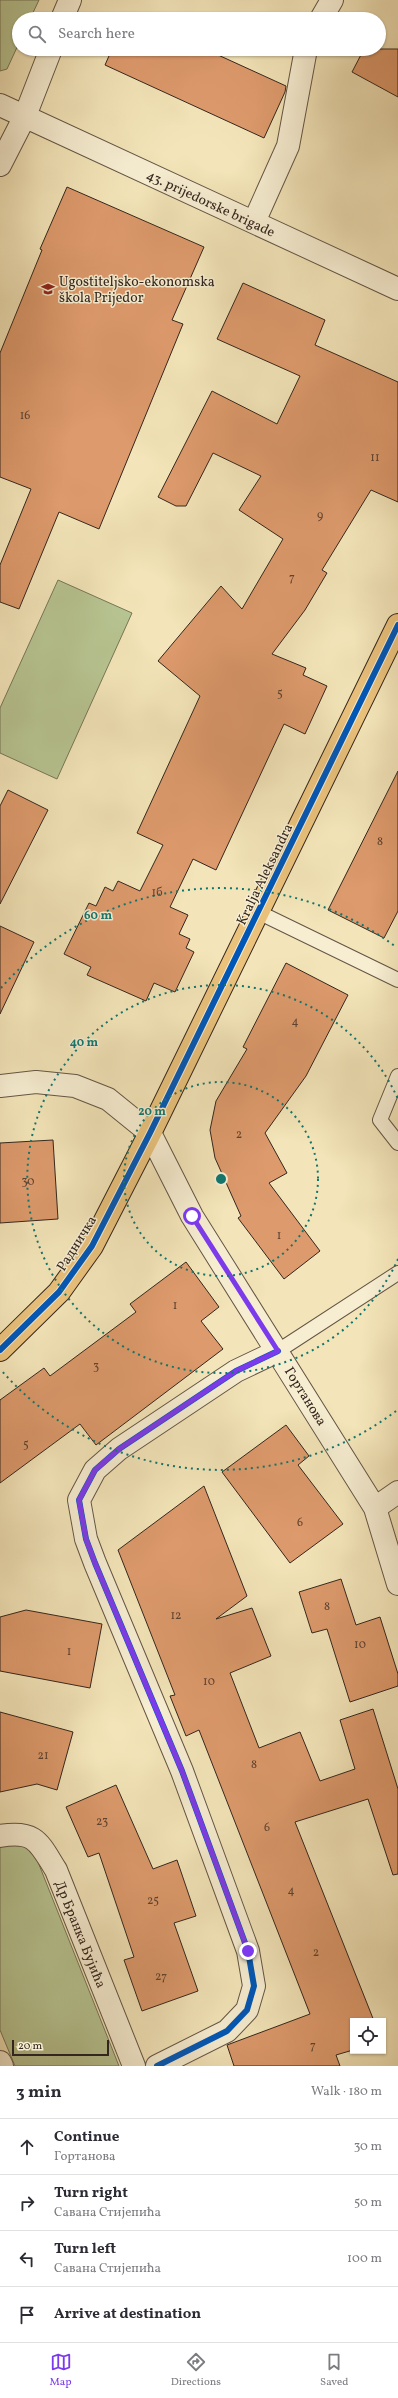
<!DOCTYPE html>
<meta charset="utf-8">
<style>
body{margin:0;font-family:Vollkorn,serif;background:#f7f7f7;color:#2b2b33}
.controls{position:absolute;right:12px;bottom:12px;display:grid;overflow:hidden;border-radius:0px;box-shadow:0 1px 3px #0004}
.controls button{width:36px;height:36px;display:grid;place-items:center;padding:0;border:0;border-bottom:1px solid #e1e1e2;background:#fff;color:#2b2b33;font:20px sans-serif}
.scale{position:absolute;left:12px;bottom:10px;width:97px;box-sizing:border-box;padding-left:4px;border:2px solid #34261e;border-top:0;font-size:11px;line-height:14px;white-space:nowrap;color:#34261e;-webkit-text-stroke:3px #f7eed2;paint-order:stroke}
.stop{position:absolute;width:12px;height:12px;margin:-9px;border:3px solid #7c3aed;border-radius:50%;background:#fff}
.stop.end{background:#7c3aed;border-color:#fff;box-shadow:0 1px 4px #0008}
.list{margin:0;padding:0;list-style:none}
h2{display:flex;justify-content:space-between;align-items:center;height:52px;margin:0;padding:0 16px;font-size:17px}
h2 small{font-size:13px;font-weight:400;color:#7c7c81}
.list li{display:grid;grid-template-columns:26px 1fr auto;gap:12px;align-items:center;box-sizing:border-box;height:56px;padding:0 16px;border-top:1px solid #e1e1e2}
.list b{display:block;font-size:15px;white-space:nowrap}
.list p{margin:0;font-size:13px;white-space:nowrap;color:#7c7c81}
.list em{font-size:13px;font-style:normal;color:#7c7c81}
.icon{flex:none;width:22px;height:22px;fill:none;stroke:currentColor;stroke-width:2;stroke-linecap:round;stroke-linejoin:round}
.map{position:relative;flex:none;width:398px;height:2066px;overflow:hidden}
.search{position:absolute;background:#fff;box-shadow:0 1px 3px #0004;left:12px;right:12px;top:12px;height:44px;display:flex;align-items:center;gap:10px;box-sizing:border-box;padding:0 14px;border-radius:22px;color:#7c7c81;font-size:15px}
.sheet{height:276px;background:#fff}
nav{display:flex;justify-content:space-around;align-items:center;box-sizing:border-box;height:56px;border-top:1px solid #e1e1e2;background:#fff;font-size:11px;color:#7c7c81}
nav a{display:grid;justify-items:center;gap:2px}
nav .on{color:#7c3aed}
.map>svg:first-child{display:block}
.green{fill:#b7c592;stroke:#767658}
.building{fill:#dd9a6c;stroke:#34261e}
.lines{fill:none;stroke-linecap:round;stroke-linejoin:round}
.service-casing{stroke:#645645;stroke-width:16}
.minor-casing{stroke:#645645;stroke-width:24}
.primary-casing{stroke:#34261e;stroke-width:24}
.service{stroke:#f7eed2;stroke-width:14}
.minor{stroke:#f7eed2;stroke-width:22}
.primary{stroke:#eac27c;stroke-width:22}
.cycleway-casing{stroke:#f7eed2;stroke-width:8}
.cycleway{stroke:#0057b8;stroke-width:6}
.route{stroke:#7c3aed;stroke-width:5}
.ring{fill:none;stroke:#0f766e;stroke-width:2;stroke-dasharray:2 4}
.labels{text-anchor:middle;stroke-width:3;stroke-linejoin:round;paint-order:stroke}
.number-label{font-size:12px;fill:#5e4332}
.street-label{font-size:14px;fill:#34261e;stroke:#f7eed2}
.poi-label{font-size:14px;fill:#34261e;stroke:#f7eed2;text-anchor:start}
.centre{fill:#0f766e;stroke:#f7eed2;stroke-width:2}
.ring-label{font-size:12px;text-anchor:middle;font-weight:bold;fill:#0f766e;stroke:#f7eed2;stroke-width:3;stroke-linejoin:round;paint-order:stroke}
</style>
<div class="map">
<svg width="398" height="2066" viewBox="0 0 398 2066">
<rect width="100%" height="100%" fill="#f3e5b9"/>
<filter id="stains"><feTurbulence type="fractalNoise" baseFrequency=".005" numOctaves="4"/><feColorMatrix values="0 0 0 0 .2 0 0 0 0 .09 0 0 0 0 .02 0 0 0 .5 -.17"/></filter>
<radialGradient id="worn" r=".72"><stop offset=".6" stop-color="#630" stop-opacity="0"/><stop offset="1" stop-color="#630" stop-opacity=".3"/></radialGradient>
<path class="green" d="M 0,0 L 39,0 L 30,19 L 19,19 L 19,43 L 7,69 L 0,71 Z
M 58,580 L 132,613 L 57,779 L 0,753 L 0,708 Z
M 16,1842 L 34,1852 L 119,2066 L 15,2066 L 0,2030 L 0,1845 Z"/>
<path class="building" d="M 129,14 L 141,19 L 126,19 Z
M 112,49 L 205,49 L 286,86 L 285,92 L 264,138 L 105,65 Z
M 364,49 L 398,49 L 398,97 L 352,72 Z
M 67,187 L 204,247 L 172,320 L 183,324 L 99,529 L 59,512 L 19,609 L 0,602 L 0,565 L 31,489 L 0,477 L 0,353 L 42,250 L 40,249 Z
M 243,283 L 325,320 L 315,345 L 398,382 L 398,502 L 371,490 L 322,570 L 327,573 L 305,610 L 272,654 L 306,668 L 303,675 L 327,686 L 305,734 L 284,724 L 216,870 L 193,859 L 170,907 L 188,915 L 179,934 L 190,939 L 186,948 L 194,952 L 175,992 L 154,983 L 146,1001 L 87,975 L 91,967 L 64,954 L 89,903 L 96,906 L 105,887 L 113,891 L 118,881 L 140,891 L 163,845 L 137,833 L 200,696 L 158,661 L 221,586 L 242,609 L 283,539 L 239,510 L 261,476 L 213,453 L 186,506 L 176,506 L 158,497 L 212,391 L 277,424 L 300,376 L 217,339 Z
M 398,771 L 398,911 L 384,938 L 328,910 Z
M 8,790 L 48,810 L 0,904 L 0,806 Z
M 0,926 L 34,942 L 0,1014 Z
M 286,963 L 348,995 L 306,1076 L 265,1133 L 287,1173 L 269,1183 L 320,1251 L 284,1279 L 238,1218 L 241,1216 L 215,1158 L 210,1130 L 216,1101 L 247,1049 L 243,1047 Z
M 53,1140 L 58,1219 L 0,1223 L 0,1143 Z
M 186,1262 L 219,1307 L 201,1321 L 223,1349 L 96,1445 L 80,1424 L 0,1483 L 0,1400 L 44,1368 L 50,1376 L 136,1312 L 130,1304 Z
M 286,1425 L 309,1456 L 298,1465 L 343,1524 L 290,1563 L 222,1472 Z
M 204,1486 L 247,1596 L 216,1619 L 252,1608 L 271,1656 L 230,1673 L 259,1748 L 300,1732 L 320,1781 L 355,1769 L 340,1720 L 373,1709 L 398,1789 L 398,1874 L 393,1875 L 368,1799 L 295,1822 L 374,2021 L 353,2021 L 353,2050 L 336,2055 L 340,2066 L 234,2066 L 227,2045 L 310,2014 L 199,1730 L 186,1736 L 170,1696 L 175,1695 L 118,1550 Z
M 341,1579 L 356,1625 L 380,1617 L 398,1674 L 398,1686 L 350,1702 L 327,1629 L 312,1633 L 299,1592 Z
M 26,1610 L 102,1624 L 90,1688 L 0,1671 L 0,1617 Z
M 0,1712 L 73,1732 L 57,1790 L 37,1784 L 0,1792 Z
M 116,1785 L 153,1869 L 177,1860 L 196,1916 L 174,1923 L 198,1991 L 142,2011 L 124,1960 L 134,1957 L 99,1853 L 88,1857 L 66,1807 Z"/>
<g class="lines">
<g class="service-casing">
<path id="service" d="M 258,912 L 398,980
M 398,1076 L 380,1120 L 398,1143
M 278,1351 L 398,1273"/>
</g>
<g class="minor-casing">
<path id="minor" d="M 62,19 L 70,0
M 321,19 L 332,0
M 0,105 L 398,289
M 0,165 L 25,116 L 51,49
M 254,222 L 288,146 L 306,49
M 0,1086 L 36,1082 L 75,1086 L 108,1099 L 150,1133 L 192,1216 L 375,1508 L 398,1584
M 375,1508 L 398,1492
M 0,1836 C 36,1830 39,1843 56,1870 L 134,2066
M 0,2062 L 2,2066
M 157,2066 L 227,2031 L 247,2010 L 254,1986 L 248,1951 L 182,1771 L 95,1563 L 86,1539 L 79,1500 L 95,1470 L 119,1449 L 236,1371 L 278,1351"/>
</g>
<g class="primary-casing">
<path id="primary" d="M 0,1350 L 59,1292 L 92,1246 L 150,1133 L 398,625"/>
</g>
<use href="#service" class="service"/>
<use href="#minor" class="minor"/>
<use href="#primary" class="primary"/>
<g class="cycleway-casing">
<path id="cycleway" d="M 0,1350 L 59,1292 L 92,1246 L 150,1133 L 398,625
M 157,2066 L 227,2031 L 247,2010 L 254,1986 L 248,1951 L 182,1771 L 95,1563 L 86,1539 L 79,1500 L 95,1470 L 119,1449 L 236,1371 L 278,1351"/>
</g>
<use href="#cycleway" class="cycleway"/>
</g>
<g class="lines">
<path class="route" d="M 192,1216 L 278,1351 L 236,1371 L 119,1449 L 95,1470 L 79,1500 L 86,1539 L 95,1563 L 182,1771 L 248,1951"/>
</g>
<g class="ring">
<circle cx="221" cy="1179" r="97"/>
<path d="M398 1259A194 194 0 1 1 398 1099"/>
<path d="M396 1411A291 291 0 0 1 1 1370M1 988A291 291 0 0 1 396 947"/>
</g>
<defs>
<g id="school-bare" transform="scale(1.08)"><path d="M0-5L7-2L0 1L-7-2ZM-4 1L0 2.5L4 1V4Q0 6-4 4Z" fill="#8f2418" stroke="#f7eed2" stroke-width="2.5" paint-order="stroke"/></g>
</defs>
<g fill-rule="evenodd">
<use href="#school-bare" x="48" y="289"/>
</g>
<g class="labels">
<g class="number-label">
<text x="25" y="419">16</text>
<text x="375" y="461">11</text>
<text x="320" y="519">9</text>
<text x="292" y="581">7</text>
<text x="280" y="697">5</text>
<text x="380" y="845">8</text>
<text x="157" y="896">1б</text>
<text x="295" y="1025">4</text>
<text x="239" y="1138">2</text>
<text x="28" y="1185">30</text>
<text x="279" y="1239">1</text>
<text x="175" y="1309">1</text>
<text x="96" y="1370">3</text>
<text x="26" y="1448">5</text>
<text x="300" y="1526">6</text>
<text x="327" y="1610">8</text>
<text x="176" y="1619">12</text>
<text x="360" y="1648">10</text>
<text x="69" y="1655">1</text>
<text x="209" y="1685">10</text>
<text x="43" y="1759">21</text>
<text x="254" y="1768">8</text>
<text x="102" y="1825">23</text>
<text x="267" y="1831">6</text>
<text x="291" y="1894">4</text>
<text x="153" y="1904">25</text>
<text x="316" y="1956">2</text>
<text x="161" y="1980">27</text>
<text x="313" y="2049">7</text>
</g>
<g class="street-label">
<text transform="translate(211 203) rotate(25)" y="5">43. prijedorske brigade</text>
<text transform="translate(264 874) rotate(-64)" y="5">Kralja Aleksandra</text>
<text transform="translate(76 1243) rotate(-58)" y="5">Радничка</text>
<text transform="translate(306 1396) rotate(58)" y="5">Гортанова</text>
<text transform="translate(81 1934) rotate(68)" y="5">Др Бранка Бујића</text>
</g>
<g class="poi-label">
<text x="59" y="286">Ugostiteljsko-ekonomska<tspan x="59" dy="16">škola Prijedor</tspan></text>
</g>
</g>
<circle cx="221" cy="1179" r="6" class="centre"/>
<g class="ring-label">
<text x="98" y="919">60 m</text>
<text x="84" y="1046">40 m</text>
<text x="152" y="1115">20 m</text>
</g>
<rect width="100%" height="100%" filter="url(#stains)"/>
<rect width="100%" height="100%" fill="url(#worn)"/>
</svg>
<div class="controls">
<button><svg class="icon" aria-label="locate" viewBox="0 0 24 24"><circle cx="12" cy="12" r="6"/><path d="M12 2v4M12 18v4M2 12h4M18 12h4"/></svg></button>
</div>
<div class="scale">20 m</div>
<div class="stop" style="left:192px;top:1216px"></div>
<div class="stop end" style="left:248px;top:1951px"></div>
<div class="search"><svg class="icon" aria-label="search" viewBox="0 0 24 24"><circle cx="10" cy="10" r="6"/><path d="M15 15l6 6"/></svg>Search here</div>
</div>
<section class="sheet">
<h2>3 min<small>Walk · 180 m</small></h2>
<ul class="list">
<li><svg class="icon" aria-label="ahead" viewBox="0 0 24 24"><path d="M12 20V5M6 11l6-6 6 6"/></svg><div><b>Continue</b><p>Гортанова</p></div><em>30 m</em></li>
<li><svg class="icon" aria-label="right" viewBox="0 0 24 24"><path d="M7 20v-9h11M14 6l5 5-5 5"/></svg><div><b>Turn right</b><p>Савана Стијепића</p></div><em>50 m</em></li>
<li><svg class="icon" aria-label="left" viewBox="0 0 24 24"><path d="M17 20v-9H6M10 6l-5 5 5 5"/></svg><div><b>Turn left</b><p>Савана Стијепића</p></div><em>100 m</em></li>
<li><svg class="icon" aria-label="arrive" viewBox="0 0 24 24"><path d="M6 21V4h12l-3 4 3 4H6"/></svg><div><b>Arrive at destination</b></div></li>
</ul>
</section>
<nav>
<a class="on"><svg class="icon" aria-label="map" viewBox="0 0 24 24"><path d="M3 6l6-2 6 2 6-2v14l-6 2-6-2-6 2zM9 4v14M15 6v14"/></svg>Map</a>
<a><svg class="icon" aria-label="directions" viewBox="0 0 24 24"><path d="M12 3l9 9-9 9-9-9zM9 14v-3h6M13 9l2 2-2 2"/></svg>Directions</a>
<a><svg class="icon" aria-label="saved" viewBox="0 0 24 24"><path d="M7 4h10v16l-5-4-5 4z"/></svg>Saved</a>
</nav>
